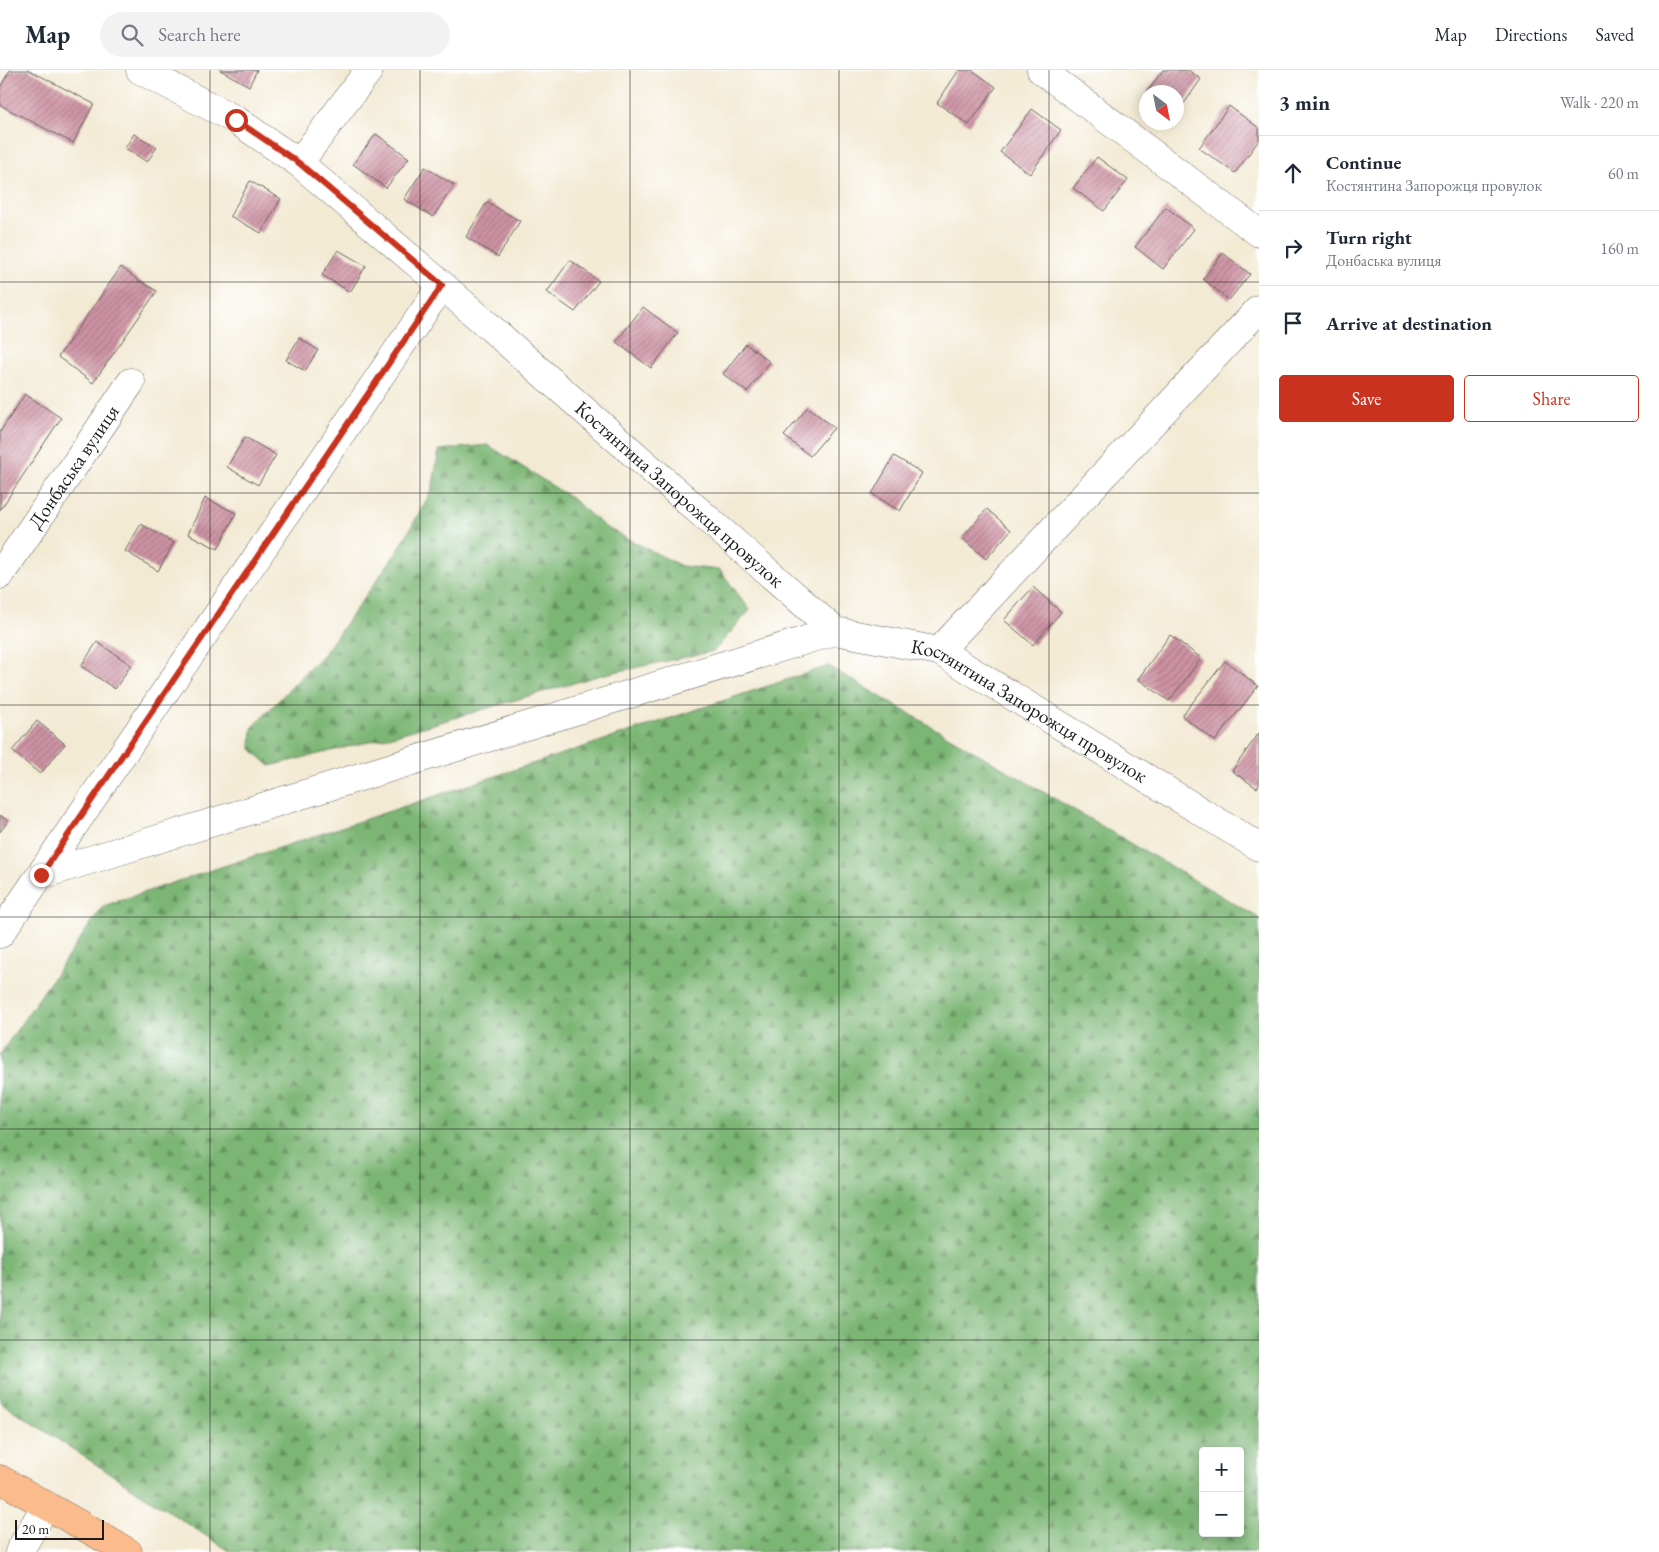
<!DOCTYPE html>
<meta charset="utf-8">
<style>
body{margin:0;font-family:"EB Garamond",serif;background:#f2f2f3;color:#1f2937}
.controls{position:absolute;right:15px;bottom:15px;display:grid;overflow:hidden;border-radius:5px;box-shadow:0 2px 12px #0003}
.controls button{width:45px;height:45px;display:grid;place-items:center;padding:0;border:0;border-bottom:1px solid #e0e1e3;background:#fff;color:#1f2937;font:25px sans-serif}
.compass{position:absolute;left:1139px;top:15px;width:45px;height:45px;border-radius:50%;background:#fff;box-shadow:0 2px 12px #0003;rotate:148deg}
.scale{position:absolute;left:15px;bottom:12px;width:89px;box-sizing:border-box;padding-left:5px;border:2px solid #1c1c1c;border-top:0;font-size:14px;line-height:18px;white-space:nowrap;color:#1c1c1c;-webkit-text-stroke:4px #fff;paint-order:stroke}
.stop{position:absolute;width:15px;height:15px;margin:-11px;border:4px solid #c8321e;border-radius:50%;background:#fff}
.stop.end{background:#c8321e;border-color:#fff;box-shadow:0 1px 5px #0008}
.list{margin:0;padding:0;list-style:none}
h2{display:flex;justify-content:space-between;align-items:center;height:65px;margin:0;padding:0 20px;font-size:21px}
h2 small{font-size:16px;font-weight:400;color:#747a83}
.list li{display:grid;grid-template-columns:32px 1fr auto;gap:15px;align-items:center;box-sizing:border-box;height:75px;padding:0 20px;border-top:1px solid #e0e1e3}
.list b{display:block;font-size:19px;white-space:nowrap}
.list p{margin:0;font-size:16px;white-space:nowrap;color:#747a83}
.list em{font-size:16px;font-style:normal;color:#747a83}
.actions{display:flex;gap:10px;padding:15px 20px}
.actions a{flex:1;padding:11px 0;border:1px solid #c8321e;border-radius:5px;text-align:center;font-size:18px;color:#c8321e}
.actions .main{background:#c8321e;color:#fff}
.icon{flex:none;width:28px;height:28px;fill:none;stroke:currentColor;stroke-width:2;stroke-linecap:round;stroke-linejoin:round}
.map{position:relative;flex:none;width:1259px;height:1482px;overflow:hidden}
header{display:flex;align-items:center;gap:30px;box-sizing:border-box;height:70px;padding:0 25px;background:#fff;border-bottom:1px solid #e0e1e3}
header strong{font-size:24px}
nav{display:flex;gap:28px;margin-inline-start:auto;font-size:18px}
.search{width:350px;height:45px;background:#f2f2f3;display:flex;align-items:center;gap:12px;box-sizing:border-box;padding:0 18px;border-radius:28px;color:#747a83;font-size:19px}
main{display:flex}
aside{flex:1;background:#fff}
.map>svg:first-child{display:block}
.forest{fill:url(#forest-firs);stroke:#4c6948;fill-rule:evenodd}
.building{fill:url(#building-hatch)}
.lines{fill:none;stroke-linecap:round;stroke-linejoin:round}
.minor-casing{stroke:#67645c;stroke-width:29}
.major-casing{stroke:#67645c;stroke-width:29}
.minor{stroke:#fff;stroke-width:28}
.major{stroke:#fbbb8c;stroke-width:28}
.route{stroke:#c8321e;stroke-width:6}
.grid{fill:none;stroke:#1c1c1c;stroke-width:1;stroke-opacity:0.55}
.labels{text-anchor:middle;stroke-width:4;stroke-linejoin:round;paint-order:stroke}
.street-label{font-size:20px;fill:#1c1c1c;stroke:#fff}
</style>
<header>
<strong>Map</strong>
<div class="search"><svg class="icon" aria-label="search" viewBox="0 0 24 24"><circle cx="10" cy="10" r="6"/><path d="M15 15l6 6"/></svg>Search here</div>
<nav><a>Map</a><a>Directions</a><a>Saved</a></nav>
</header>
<main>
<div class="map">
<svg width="1259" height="1482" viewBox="0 0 1259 1482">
<defs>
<pattern id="forest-firs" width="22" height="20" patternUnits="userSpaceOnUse" patternTransform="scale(1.25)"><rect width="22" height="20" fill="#7cb674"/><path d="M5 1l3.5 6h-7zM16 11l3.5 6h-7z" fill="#65935e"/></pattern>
<pattern id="building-hatch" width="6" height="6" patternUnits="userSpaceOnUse" patternTransform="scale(1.25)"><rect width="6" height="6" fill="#ce93a4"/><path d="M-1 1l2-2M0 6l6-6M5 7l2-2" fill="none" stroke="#a67785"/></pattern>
</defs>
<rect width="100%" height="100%" fill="#fff"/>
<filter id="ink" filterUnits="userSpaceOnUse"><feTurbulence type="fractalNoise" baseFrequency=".02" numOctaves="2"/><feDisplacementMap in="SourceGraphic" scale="10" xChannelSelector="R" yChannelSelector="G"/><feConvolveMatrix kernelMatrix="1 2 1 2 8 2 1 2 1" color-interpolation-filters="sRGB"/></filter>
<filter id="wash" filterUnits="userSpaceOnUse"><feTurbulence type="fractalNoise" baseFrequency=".0096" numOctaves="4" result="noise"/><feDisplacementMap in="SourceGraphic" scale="20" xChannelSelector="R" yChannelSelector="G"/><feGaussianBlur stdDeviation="1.12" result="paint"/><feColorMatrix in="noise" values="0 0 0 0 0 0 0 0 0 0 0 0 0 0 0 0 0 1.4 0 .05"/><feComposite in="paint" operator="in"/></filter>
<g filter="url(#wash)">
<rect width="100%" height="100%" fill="#f3ead4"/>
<path class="forest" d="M 488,375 L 570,427 L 605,457 L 681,496 L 720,500 L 750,540 L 714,581 L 601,605 L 396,665 L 270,696 L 251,679 L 252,658 L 326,581 L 399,479 L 432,420 L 439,380 Z
M 828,596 L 1259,848 L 1259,1482 L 231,1482 L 0,1332 L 0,984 L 103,836 ZM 1203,1381 L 1240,1381 L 1240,1463 L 1203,1463 Z"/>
<g id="blocks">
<path class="building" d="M 10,0 L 29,0 L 94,34 L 73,73 L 0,35 L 0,18 Z
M 220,0 L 257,0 L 249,16 Z
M 959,0 L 972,0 L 996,17 L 969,55 L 937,33 Z
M 1163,0 L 1188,0 L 1201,9 L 1176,45 L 1176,22 L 1147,22 Z
M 1229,36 L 1259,58 L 1259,70 L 1235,103 L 1199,78 Z
M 1032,39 L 1061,60 L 1030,104 L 1000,82 Z
M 134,64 L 157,77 L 147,92 L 125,78 Z
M 376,64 L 409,88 L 386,118 L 353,94 Z
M 1097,87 L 1128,110 L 1104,141 L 1073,118 Z
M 425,97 L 454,115 L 433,147 L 404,129 Z
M 250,111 L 281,129 L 261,163 L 230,146 Z
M 487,132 L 520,151 L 498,187 L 466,167 Z
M 1166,137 L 1194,159 L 1163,199 L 1135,177 Z
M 338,180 L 366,196 L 350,222 L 322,205 Z
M 1223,183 L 1250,204 L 1229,230 L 1203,209 Z
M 570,190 L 599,211 L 575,242 L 547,222 Z
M 121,197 L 138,210 L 157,221 L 93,313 L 58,287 Z
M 643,237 L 678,263 L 651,298 L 616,272 Z
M 299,268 L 318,280 L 305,301 L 286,290 Z
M 746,274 L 770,292 L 747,322 L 723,304 Z
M 25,324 L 61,348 L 0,440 L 0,362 Z
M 808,337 L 834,358 L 810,386 L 784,366 Z
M 245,367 L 276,385 L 258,415 L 227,397 Z
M 894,386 L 922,403 L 900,441 L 872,424 Z
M 205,428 L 236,443 L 218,479 L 188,464 Z
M 987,439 L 1011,460 L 986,489 L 962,468 Z
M 141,454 L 174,473 L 158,501 L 125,481 Z
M 1033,517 L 1061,542 L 1033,575 L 1004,550 Z
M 1170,565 L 1201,588 L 1169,631 L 1138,609 Z
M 97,572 L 131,595 L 115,619 L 81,596 Z
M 1225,591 L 1258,616 L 1215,671 L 1182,646 Z
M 37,651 L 65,674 L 40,704 L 12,681 Z
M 1259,663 L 1259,715 L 1257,718 L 1232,701 Z
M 0,745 L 8,751 L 0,762 Z"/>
</g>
</g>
<g filter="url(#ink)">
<use href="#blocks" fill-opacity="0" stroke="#67645c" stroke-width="1"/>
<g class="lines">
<g class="minor-casing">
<g id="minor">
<path id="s1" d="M 140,0 L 236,50 L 299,93 L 442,215 L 835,561 L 939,581 L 1259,777"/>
<path d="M 1041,0 L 1259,163"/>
<path d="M 299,93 L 369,0"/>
<path id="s2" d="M 0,505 L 131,312"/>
<path d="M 939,581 L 1259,239"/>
<path d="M 41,805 L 835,561"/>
<path d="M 0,864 L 442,215"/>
<path d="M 19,1482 L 46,1435"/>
</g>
</g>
<g class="major-casing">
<path id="major" d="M 0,1409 L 128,1482"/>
</g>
<use href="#minor" class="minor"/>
<use href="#major" class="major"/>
</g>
</g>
<g class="lines" filter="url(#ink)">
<path class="route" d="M 41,805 L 442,215 L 299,93 L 236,50"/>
</g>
<path class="grid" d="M 210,0 L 210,1482M 420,0 L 420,1482M 630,0 L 630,1482M 839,0 L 839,1482M 1049,0 L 1049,1482M 0,212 L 1259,212M 0,423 L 1259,423M 0,635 L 1259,635M 0,847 L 1259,847M 0,1059 L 1259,1059M 0,1270 L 1259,1270"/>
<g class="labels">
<g class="street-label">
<text dy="7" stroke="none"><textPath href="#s2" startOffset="131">Донбаська вулиця</textPath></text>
<text dy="7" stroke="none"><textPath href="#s1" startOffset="689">Костянтина Запорожця провулок</textPath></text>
<text dy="7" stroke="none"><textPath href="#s1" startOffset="1109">Костянтина Запорожця провулок</textPath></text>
</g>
</g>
</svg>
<div class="controls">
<button>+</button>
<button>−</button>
</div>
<svg class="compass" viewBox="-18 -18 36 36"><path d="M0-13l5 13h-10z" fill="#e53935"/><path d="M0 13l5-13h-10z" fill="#747a83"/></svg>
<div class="scale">20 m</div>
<div class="stop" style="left:236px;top:50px"></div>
<div class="stop end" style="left:41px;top:805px"></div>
</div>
<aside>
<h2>3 min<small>Walk · 220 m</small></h2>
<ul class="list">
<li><svg class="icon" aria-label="ahead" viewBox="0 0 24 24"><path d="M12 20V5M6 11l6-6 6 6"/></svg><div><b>Continue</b><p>Костянтина Запорожця провулок</p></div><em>60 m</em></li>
<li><svg class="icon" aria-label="right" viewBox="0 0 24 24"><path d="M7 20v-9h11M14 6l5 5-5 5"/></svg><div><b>Turn right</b><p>Донбаська вулиця</p></div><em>160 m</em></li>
<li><svg class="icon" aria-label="arrive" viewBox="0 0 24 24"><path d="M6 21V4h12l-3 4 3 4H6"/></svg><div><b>Arrive at destination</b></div></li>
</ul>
<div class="actions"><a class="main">Save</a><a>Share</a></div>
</aside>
</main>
